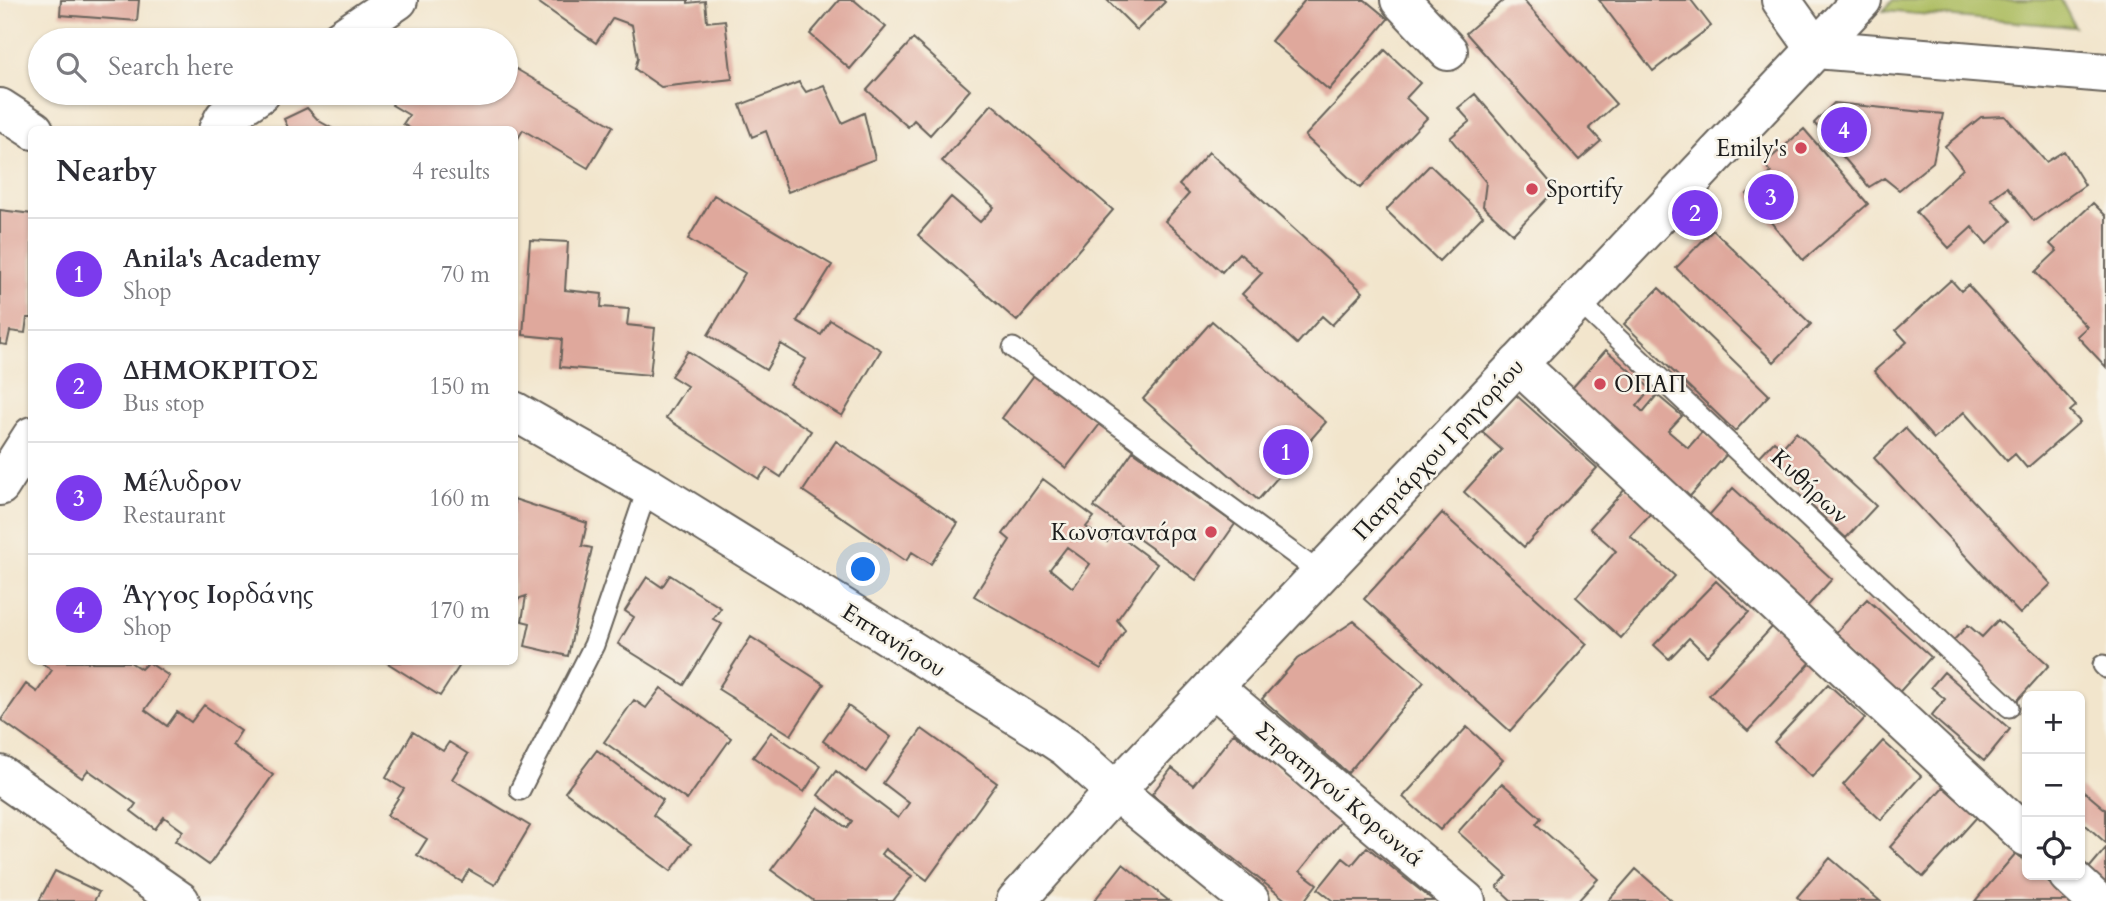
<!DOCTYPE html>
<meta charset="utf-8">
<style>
body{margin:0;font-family:Cardo,serif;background:#f2f2f3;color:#2b2b33}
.controls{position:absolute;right:21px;bottom:21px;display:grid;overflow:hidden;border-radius:10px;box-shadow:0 2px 5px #0004}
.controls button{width:63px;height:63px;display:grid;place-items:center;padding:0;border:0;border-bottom:2px solid #e1e1e2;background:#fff;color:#2b2b33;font:35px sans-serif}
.you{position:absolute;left:864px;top:570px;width:24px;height:24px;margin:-18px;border:5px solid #fff;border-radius:50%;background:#1a73e8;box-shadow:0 0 0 10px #1a73e833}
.badge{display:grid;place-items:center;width:46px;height:46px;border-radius:50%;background:#7c3aed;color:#fff;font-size:23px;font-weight:700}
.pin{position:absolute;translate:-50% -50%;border:4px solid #fff;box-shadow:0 2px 7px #0006}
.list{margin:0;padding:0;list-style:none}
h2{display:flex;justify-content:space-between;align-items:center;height:91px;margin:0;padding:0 28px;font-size:30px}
h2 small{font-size:23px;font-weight:400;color:#7c7c81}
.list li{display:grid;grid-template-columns:46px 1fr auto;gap:21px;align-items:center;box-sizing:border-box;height:112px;padding:0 28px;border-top:2px solid #e1e1e2}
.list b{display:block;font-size:26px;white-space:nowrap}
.list p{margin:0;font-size:23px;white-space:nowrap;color:#7c7c81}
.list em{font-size:23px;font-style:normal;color:#7c7c81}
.icon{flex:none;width:38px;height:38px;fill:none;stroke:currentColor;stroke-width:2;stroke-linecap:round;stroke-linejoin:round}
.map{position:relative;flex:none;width:2106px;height:901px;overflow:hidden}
.search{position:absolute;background:#fff;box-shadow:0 2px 5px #0004;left:28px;top:28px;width:490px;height:77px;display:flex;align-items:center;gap:18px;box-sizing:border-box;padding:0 24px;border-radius:38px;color:#7c7c81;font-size:26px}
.panel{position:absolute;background:#fff;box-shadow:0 2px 5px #0004;left:28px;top:126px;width:490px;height:539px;border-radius:10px}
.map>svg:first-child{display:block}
.green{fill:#acbc5f;stroke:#646c3e;stroke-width:2}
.building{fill:#dfa89c;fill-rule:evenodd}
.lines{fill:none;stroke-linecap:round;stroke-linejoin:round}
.lane-casing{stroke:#67625a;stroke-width:23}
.street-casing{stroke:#67625a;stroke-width:42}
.secondary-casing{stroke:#67625a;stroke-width:42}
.lane{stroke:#fff;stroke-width:19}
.street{stroke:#fff;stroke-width:38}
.secondary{stroke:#fff;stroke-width:38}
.poi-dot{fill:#d1495b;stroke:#f7f3e8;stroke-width:2.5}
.labels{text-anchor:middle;stroke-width:5;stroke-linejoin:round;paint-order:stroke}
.poi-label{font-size:23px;fill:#1c1c1c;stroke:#f7f3e8;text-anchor:end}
.street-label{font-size:23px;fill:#1c1c1c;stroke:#f7f3e8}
</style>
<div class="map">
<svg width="2106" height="901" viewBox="0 0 2106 901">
<rect width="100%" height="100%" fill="#f7f3e8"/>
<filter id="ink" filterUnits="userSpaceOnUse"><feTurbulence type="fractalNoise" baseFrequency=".0143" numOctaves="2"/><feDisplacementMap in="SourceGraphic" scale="14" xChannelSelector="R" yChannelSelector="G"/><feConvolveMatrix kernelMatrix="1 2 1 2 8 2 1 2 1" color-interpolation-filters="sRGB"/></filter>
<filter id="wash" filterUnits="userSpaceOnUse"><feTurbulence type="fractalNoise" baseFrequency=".00686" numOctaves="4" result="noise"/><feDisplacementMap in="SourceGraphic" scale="28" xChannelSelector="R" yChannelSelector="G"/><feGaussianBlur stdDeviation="1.57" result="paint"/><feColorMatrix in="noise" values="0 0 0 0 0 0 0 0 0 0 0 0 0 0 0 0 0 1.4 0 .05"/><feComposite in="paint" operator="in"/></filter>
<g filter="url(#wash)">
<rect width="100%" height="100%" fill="#f2e5cc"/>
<path class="green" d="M 1893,0 L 2061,0 L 2075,27 L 1883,11 Z"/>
<g id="blocks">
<path class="building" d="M 61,0 L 139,0 L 137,21 L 60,15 Z
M 535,0 L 688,0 L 688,3 L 705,1 L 707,22 L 725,20 L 732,79 L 661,87 L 635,69 L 638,58 L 632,25 L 613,18 L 596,43 Z
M 839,0 L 854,0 L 886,27 L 850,69 L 810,34 Z
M 1107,0 L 1163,0 L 1165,2 L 1137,30 Z
M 1305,0 L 1365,0 L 1388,19 L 1329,90 L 1271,41 Z
M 1504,0 L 1523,0 L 1616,104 L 1589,128 L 1601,141 L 1579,160 L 1466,33 Z
M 1599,0 L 1691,0 L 1711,26 L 1653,71 Z
M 913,39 L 970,90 L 930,135 L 914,120 L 908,127 L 867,90 Z
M 1385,50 L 1420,83 L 1406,98 L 1427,118 L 1360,188 L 1305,136 Z
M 506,63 L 613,126 L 588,168 L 523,130 L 514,145 L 514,130 L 413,130 L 403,124 L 409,115 L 392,105 L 400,93 L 506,93 Z
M 799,82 L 806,92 L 824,85 L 842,123 L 864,113 L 875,159 L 788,192 L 766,131 L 752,137 L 740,105 Z
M 1475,94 L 1556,189 L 1513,234 L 1483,206 L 1486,182 L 1450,138 L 1470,121 L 1458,108 Z
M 1834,103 L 1943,114 L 1933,162 L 1899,190 L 1884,178 L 1869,187 L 1814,123 Z
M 992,104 L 1113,210 L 1017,321 L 918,235 L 951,197 L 980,222 L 994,207 L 942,161 Z
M 307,108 L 319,121 L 335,130 L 289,130 L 284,119 Z
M 2005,116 L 2046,162 L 2064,151 L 2085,185 L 2034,221 L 2007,187 L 1991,199 L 2011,221 L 1987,244 L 1972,227 L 1949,248 L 1916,212 L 1963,169 L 1945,146 L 1981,117 Z
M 1804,129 L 1868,204 L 1803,260 L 1747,194 L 1771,173 L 1764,164 Z
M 1209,152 L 1363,292 L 1332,325 L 1322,316 L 1297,344 L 1242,294 L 1262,273 L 1239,253 L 1222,272 L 1165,221 L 1189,194 L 1179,185 Z
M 1430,165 L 1483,216 L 1439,261 L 1386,210 Z
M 714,195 L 832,265 L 797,321 L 821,335 L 830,320 L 881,350 L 842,416 L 790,385 L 806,359 L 781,344 L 766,370 L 708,335 L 745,273 L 688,239 Z
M 2093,203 L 2106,216 L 2106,367 L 2077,336 L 2087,327 L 2035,272 L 2057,251 L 2050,244 Z
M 0,210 L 32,214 L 32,318 L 27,318 L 25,333 L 10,331 L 7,345 L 0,344 Z
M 1713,230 L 1811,324 L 1774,362 L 1676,268 Z
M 530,240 L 568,242 L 565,290 L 602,294 L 601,307 L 629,309 L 627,325 L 655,328 L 650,375 L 560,367 L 562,339 L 523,335 Z
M 1951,280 L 1961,291 L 1968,285 L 2076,406 L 2070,411 L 2080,422 L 2027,468 L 2015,454 L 2007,461 L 1964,412 L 1934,439 L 1874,371 L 1907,342 L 1896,330 Z
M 1659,288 L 1769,395 L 1735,431 L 1624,324 Z
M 1212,321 L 1326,422 L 1258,500 L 1143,399 Z
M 1606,350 L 1651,389 L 1637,406 L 1643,412 L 1657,395 L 1682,416 L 1668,431 L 1688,448 L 1702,432 L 1727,454 L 1685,502 L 1565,396 Z
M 688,351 L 811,431 L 781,477 L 767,468 L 759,479 L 666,418 L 687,386 L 671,376 Z
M 1035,374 L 1100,424 L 1066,468 L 1002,418 Z
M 1516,395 L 1597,468 L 1524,547 L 1464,492 L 1502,450 L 1482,432 Z
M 1905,428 L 2051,584 L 2020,614 L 1874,458 Z
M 1796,432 L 1876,506 L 1846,538 L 1759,457 L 1774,441 L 1782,448 Z
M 836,441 L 958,523 L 931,564 L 912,552 L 906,561 L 803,491 Z
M 1133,451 L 1235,524 L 1196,580 L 1094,507 Z
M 1043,479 L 1094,517 L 1086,527 L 1107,542 L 1114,532 L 1157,564 L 1117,620 L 1125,630 L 1101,669 L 974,596 L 1010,540 L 1003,534 ZM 1067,547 L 1090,564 L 1073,588 L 1050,569 Z
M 1627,487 L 1653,511 L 1630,536 L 1675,576 L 1621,638 L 1576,597 L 1616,551 L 1590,528 Z
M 1733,488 L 1832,579 L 1803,611 L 1704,521 Z
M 514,499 L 587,523 L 582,546 L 592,548 L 568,656 L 525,646 L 530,623 L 522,621 L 526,596 L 520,598 L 514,605 Z
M 1442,513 L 1587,644 L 1510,731 L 1364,599 Z
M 670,575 L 721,608 L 713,619 L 722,624 L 684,685 L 618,644 L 634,617 L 625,611 L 647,577 L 662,587 Z
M 1716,581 L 1749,612 L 1707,656 L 1689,638 L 1669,659 L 1654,645 Z
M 1867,599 L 1931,657 L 1894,698 L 1830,639 Z
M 1998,620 L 2049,665 L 2017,701 L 1951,643 L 1968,625 L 1982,637 Z
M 1354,621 L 1424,682 L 1348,773 L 1262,699 L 1297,659 Z
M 1774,625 L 1812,661 L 1748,731 L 1709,695 Z
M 751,637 L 824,684 L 791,735 L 718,689 Z
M 45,662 L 130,662 L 141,669 L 148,662 L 169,676 L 145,710 L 167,726 L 177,712 L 191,722 L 204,705 L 241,731 L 232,745 L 273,775 L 209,865 L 175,841 L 183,831 L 164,817 L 155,829 L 131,811 L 136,804 L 88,770 L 82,778 L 1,720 L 26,684 L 37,692 L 52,670 L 43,664 Z
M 386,662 L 462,662 L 440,696 Z
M 1944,672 L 2010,729 L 1984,761 L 1931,716 L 1945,699 L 1931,687 Z
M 1828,684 L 1865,718 L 1812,777 L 1774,742 Z
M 661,688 L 731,738 L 687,800 L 604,742 L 634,700 L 646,708 Z
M 848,706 L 891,737 L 866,772 L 823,741 Z
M 1467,727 L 1503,760 L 1440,830 L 1403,797 Z
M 922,729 L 997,783 L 927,880 L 885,849 L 881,854 L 912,876 L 893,901 L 814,901 L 771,870 L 818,807 L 847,828 L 852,821 L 818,795 L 836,771 L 898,818 L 909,803 L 883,783 Z
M 413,732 L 443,751 L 449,742 L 468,754 L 452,779 L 530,826 L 495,885 L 469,870 L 462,882 L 417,855 L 427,839 L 387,815 L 404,789 L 386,778 Z
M 771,732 L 821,766 L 804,792 L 753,757 Z
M 1234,733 L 1342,819 L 1300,871 L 1317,884 L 1304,901 L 1287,901 L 1152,794 L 1172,768 L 1193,785 Z
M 1883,741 L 1921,776 L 1881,820 L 1843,785 Z
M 597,750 L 663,800 L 653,815 L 691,844 L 671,871 L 565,792 Z
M 1502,783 L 1541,818 L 1536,824 L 1598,879 L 1578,901 L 1512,901 L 1497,887 L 1507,876 L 1458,832 Z
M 1943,787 L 1977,817 L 1923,877 L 1890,847 Z
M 2080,788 L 2106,810 L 2106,843 L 2080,820 Z
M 1367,847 L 1406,879 L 1434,901 L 1333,901 L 1318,889 L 1343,858 L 1352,865 Z
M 2106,848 L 2106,891 L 2085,873 Z
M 2016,853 L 2027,863 L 2027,875 L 2041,875 L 2071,901 L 1975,901 Z
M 1830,858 L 1880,901 L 1801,901 L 1797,897 Z
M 1123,864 L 1169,901 L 1094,901 Z
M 1636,869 L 1662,892 L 1672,901 L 1608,901 Z
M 55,871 L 99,892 L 94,901 L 39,901 Z"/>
</g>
</g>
<g filter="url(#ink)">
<use href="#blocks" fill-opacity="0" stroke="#67625a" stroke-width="2"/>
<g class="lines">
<g class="lane-casing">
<path id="lane" d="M 1578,301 L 2009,707
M 1013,348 L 1320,573
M 2103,665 L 2106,668
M 520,790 L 594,645 L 648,487"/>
</g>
<g class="street-casing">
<path id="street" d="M 1400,0 L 1448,51
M 339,40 L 398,0
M 218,130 L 224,118 L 261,93
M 1518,364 L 2027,837
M 0,486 L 32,436
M 1213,687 L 1466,901
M 0,775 L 180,901
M 1115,791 L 1250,901
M 2068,875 L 2096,901"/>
</g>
<g class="secondary-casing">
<path id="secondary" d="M 1781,0 L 1816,49
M 1816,49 L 2106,73
M 0,108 L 34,130
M 514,411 L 648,487 L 1037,728 L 1067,748 L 1115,791
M 1016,901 L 1115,791 L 1862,0"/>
</g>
<use href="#lane" class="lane"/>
<use href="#street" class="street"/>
<use href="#secondary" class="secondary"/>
</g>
</g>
<g class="poi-dot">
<circle cx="1801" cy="148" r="7"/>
<circle cx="1532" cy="189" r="7"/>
<circle cx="1600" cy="384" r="7"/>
<circle cx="1211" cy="532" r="7"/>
</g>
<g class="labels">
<g class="poi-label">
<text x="1787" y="156">Emily's</text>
<text x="1546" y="197" text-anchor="start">Sportify</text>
<text x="1614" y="392" text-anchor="start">ΟΠΑΠ</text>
<text x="1197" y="540">Κωνσταντάρα</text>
</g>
<g class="street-label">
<text transform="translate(1438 449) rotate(-47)" y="8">Πατριάρχου Γρηγορίου</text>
<text transform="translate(1810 486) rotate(43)" y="8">Κυθήρων</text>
<text transform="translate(894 640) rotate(32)" y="8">Επτανήσου</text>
<text transform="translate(1340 794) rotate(40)" y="8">Στρατηγού Κορωνιά</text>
</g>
</g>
</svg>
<div class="controls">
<button>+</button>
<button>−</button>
<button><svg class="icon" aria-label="locate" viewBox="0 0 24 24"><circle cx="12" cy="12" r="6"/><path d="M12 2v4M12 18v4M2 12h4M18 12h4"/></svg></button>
</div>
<div class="you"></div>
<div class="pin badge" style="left:1286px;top:452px">1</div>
<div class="pin badge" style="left:1695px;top:213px">2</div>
<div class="pin badge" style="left:1771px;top:197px">3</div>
<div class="pin badge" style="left:1844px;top:130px">4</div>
<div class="search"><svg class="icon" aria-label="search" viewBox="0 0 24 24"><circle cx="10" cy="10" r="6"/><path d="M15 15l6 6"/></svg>Search here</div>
<section class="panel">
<h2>Nearby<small>4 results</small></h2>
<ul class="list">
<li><span class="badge">1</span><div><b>Anila's Academy</b><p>Shop</p></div><em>70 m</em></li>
<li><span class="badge">2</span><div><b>ΔΗΜΟΚΡΙΤΟΣ</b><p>Bus stop</p></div><em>150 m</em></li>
<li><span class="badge">3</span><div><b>Μέλυδρον</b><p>Restaurant</p></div><em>160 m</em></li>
<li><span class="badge">4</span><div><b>Άγγος Ιορδάνης</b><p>Shop</p></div><em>170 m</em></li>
</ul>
</section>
</div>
